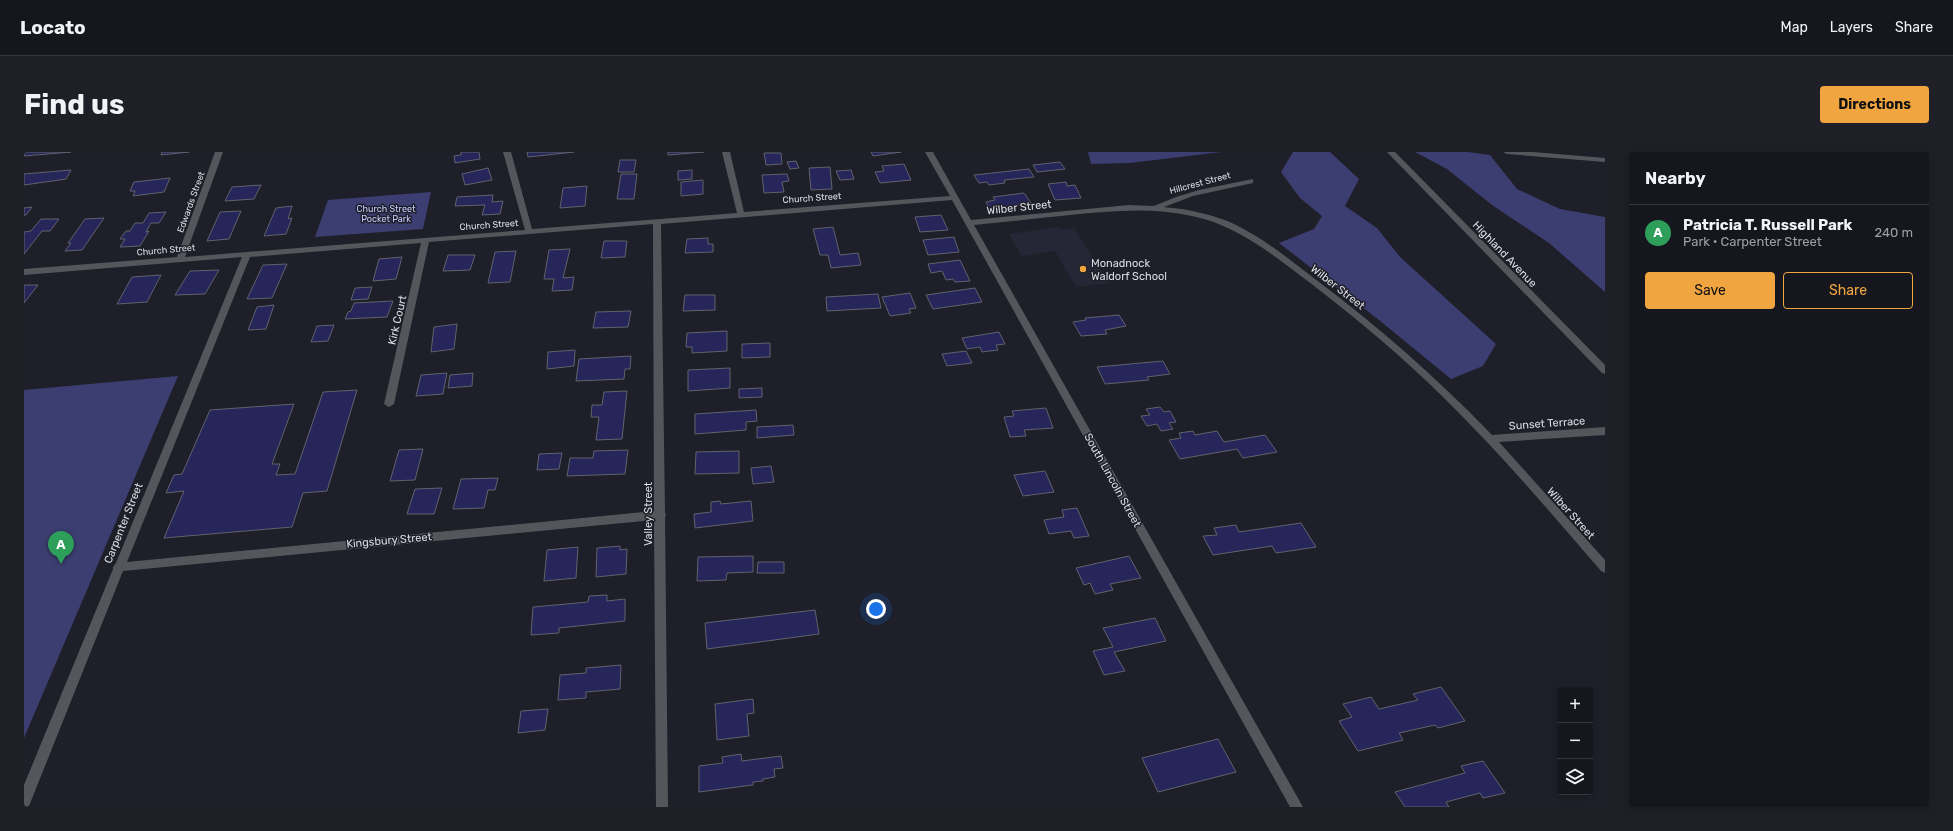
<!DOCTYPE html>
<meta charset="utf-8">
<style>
body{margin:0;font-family:Rubik,sans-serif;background:#1f2027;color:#f1f3f6}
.controls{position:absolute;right:12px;bottom:12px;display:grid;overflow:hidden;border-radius:4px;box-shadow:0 2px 10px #0003}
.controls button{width:36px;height:36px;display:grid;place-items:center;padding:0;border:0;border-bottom:1px solid #35363c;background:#16171e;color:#f1f3f6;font:20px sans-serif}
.you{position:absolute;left:852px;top:457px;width:14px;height:14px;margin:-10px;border:3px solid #fff;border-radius:50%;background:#1a73e8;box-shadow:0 0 0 6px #1a73e833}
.badge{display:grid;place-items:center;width:26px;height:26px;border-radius:50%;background:#f1a540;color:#fff;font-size:13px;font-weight:700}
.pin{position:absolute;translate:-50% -33px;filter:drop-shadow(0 1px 2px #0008)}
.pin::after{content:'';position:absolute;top:21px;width:14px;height:12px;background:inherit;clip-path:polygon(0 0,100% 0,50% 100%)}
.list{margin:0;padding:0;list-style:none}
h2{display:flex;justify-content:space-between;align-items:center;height:52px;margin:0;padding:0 16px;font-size:17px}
h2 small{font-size:13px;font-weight:400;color:#9e9fa4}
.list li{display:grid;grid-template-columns:26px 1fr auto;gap:12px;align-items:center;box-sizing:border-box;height:56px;padding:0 16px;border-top:1px solid #35363c}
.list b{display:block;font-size:15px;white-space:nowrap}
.list p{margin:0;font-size:13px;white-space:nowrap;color:#9e9fa4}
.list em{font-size:13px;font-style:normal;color:#9e9fa4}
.actions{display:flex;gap:8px;padding:12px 16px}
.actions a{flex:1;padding:9px 0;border:1px solid #f1a540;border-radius:4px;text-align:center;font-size:14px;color:#f1a540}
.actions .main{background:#f1a540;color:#111}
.icon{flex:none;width:22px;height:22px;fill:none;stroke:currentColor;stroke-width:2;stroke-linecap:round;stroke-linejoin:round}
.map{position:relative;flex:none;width:1581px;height:655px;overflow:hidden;border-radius:4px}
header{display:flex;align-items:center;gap:24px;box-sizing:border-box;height:56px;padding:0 20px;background:#16171e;border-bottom:1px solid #35363c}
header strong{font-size:19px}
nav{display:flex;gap:22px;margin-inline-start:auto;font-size:14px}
.intro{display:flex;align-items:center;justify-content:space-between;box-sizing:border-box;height:96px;padding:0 24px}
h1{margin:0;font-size:28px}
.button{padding:10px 18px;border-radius:4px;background:#f1a540;color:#111;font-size:14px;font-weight:700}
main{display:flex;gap:24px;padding:0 24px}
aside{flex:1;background:#16171e;border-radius:4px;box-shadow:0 2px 10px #0003}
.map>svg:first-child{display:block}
.built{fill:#262736}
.green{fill:#3c3e71}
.building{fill:#27265b;stroke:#60626d}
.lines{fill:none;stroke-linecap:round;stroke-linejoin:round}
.minor{fill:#55565b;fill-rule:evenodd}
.poi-dot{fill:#f1a540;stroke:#1e1f28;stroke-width:1.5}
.labels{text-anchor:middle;stroke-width:3;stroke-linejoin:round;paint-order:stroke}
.far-street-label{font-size:9px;fill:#dcdde4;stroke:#1e1f28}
.far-park-label{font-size:9px;fill:#c5caff;stroke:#1e1f28}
.street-label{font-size:11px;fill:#dcdde4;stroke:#1e1f28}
.poi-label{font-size:11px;fill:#dcdde4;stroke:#1e1f28;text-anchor:start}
</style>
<header>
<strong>Locato</strong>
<nav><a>Map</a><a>Layers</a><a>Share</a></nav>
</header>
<div class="intro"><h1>Find us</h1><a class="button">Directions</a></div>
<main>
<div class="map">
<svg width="1581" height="655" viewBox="0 0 1581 655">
<rect width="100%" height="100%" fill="#1e1f28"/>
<path class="built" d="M 1035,75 L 1036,78 L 1050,76 L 1085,131 L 1052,135 L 1031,99 L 997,104 L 985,82 Z"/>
<path class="green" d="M 1064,0 L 1198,0 L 1106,11 L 1067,12 Z
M 1269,0 L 1306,0 L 1335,27 L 1321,54 L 1353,76 L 1376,105 L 1472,192 L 1459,214 L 1427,227 L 1355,168 L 1255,91 L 1290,77 L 1298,64 L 1276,46 L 1257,20 Z
M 1391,0 L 1444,0 L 1466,3 L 1493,37 L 1536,57 L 1581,65 L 1581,140 L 1525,91 L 1468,53 L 1423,17 Z
M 407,40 L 399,77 L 291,85 L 304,48 Z
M 154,224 L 0,586 L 0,238 Z"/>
<path class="building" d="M 1,0 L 47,0 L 0,4 Z
M 138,0 L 165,0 L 137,3 Z
M 437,0 L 455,0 L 456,7 L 431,11 L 430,4 L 437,3 Z
M 503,0 L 550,0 L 504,5 Z
M 644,0 L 680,0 L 644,3 Z
M 847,0 L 877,0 L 849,4 Z
M 740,1 L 757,1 L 758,12 L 742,13 Z
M 596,8 L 612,8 L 610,20 L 594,20 Z
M 772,9 L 775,16 L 766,17 L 763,10 Z
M 1036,10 L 1041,17 L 1013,20 L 1009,13 Z
M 880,12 L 887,28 L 856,31 L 851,20 L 860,19 L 858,14 Z
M 806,15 L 808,37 L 787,38 L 785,16 Z
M 464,16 L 468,28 L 441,33 L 438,22 Z
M 1005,17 L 1010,25 L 980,28 L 981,31 L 965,33 L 963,30 L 955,31 L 950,23 Z
M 47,18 L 42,27 L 0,33 L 0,22 Z
M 668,18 L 668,27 L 654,28 L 654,19 Z
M 827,18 L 830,27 L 816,28 L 812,19 Z
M 597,22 L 613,22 L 610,47 L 593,47 Z
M 763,22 L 765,29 L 758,30 L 760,40 L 740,41 L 738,23 Z
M 146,26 L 140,40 L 109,44 L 111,39 L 106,39 L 110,30 Z
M 679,28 L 679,42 L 657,44 L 657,30 Z
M 1042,30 L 1043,34 L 1051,33 L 1057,46 L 1031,48 L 1024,32 Z
M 237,33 L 230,47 L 201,49 L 208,35 Z
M 563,34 L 561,54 L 536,56 L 539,36 Z
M 1000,41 L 1007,51 L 966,57 L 962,50 L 971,48 L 969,45 Z
M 469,43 L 468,50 L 479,49 L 476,62 L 458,63 L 461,53 L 431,54 L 433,45 Z
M 268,54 L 264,67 L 268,66 L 262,82 L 240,84 L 252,56 Z
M 8,55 L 2,63 L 0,63 L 0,56 Z
M 217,59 L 205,87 L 183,89 L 196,60 Z
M 142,60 L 135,71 L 127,71 L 122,80 L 125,79 L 116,94 L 96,95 L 101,87 L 96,87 L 102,79 L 106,79 L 111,71 L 119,71 L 125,61 Z
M 917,63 L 924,78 L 896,80 L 891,65 Z
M 80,66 L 58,98 L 41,99 L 47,91 L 44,91 L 61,67 Z
M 17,67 L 35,67 L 26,79 L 18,79 L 0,102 L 0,80 L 7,79 Z
M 809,75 L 816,103 L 834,101 L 837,113 L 807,116 L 804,103 L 796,103 L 789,77 Z
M 930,85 L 935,100 L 904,103 L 899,88 Z
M 684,86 L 684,92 L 689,92 L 689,100 L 661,101 L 663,87 Z
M 580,89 L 603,89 L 601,105 L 577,106 Z
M 546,97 L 539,126 L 550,125 L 548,138 L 528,139 L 530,127 L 520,127 L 525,98 Z
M 492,99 L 486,130 L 464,131 L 471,100 Z
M 424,103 L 451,103 L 446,118 L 419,119 Z
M 378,105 L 372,127 L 349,129 L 355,107 Z
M 936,108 L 946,129 L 931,130 L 929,127 L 922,128 L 918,119 L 907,121 L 904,112 Z
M 263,112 L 248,146 L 223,147 L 239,113 Z
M 195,118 L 181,142 L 151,143 L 166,119 Z
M 137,123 L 123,150 L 93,152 L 108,125 Z
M 0,133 L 14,133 L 0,151 Z
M 348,135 L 344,147 L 327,148 L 331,136 Z
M 951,136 L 958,150 L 909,157 L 902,143 Z
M 886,141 L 892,156 L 885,157 L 887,161 L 866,164 L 858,145 Z
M 854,142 L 857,156 L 803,159 L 802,145 Z
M 661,143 L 691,143 L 691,158 L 659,159 Z
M 369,149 L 363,165 L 321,167 L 324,160 L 327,159 L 330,151 Z
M 250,153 L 242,177 L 224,178 L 233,155 Z
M 607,159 L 604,175 L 569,176 L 572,160 Z
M 1095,163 L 1102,174 L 1081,178 L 1083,182 L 1057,184 L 1049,170 L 1062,168 L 1061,166 Z
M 433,172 L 430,197 L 407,200 L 410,175 Z
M 310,173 L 304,189 L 287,190 L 293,174 Z
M 703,179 L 703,199 L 668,201 L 668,195 L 662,195 L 663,181 Z
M 975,180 L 981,192 L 972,193 L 974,198 L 958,200 L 956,195 L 943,197 L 938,186 Z
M 746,191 L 746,205 L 718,206 L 718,192 Z
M 551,198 L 550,214 L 523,217 L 524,200 Z
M 942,199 L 948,211 L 923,214 L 918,202 Z
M 607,204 L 606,217 L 601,217 L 600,227 L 552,229 L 555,207 Z
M 1139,209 L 1146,222 L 1123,225 L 1125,228 L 1081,232 L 1073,215 Z
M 706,216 L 706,236 L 664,239 L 664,218 Z
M 423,221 L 419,242 L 392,244 L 397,223 Z
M 449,221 L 448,234 L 424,236 L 426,223 Z
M 738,236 L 738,245 L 715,246 L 715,237 Z
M 333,238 L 303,339 L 279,341 L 268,375 L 140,386 L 160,339 L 142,341 L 150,323 L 158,322 L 186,258 L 270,252 L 248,312 L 256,312 L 252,323 L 271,322 L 299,240 Z
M 603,239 L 598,287 L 572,288 L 575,265 L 567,265 L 568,253 L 578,253 L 580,240 Z
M 1136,255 L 1140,260 L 1146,259 L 1152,270 L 1145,271 L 1149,277 L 1137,279 L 1133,272 L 1123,274 L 1117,264 L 1126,263 L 1122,257 Z
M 1022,256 L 1029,276 L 1000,278 L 1002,284 L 986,285 L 980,265 L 990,264 L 988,259 Z
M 732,258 L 733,269 L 722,270 L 722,278 L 671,282 L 671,262 Z
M 769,273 L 770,283 L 733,286 L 733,275 Z
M 1169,279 L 1171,283 L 1193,279 L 1200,290 L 1241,283 L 1253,300 L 1219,306 L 1213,297 L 1156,307 L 1145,288 L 1157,286 L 1155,281 Z
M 399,297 L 391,328 L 366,329 L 375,298 Z
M 604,298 L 601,322 L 543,324 L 546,306 L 569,306 L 570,299 Z
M 715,299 L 715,321 L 671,322 L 672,300 Z
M 538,301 L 535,317 L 513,318 L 515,302 Z
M 747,314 L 750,330 L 729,332 L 727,316 Z
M 1021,319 L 1030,340 L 999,344 L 990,323 Z
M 474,326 L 471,338 L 464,338 L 460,356 L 429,357 L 437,327 Z
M 418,336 L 410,362 L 383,362 L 391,337 Z
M 696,349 L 697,352 L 727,349 L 729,369 L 671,376 L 670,362 L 687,360 L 687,350 Z
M 1053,356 L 1065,384 L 1050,386 L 1047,379 L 1025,382 L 1020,368 L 1040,365 L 1038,358 Z
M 1277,371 L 1292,395 L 1252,401 L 1248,394 L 1189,403 L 1179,384 L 1193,383 L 1190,376 L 1212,373 L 1215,380 Z
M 596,394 L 596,398 L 603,397 L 602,422 L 572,425 L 573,396 Z
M 554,395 L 552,426 L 520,429 L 523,398 Z
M 729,404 L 729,420 L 703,421 L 702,428 L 673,429 L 674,405 Z
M 1105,404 L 1117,426 L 1086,432 L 1089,438 L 1071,442 L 1066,431 L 1060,433 L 1052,416 Z
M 734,410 L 760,410 L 760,421 L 733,421 Z
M 583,443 L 583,449 L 601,447 L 601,469 L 535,476 L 535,481 L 507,483 L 509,455 L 564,450 L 565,444 Z
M 791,458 L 795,482 L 683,497 L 681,471 Z
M 1131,466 L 1142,489 L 1090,500 L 1101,519 L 1080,523 L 1069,499 L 1089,495 L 1079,476 Z
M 597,513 L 596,537 L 562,540 L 562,546 L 534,548 L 536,523 L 562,521 L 562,516 Z
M 1417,535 L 1441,569 L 1414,576 L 1411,573 L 1375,581 L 1379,588 L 1334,599 L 1315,569 L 1328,565 L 1319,552 L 1347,545 L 1355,557 L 1394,548 L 1389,542 Z
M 729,547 L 730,561 L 723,562 L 725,584 L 693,588 L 691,552 Z
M 524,557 L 521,578 L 494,581 L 497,559 Z
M 1194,587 L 1212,620 L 1134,640 L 1118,606 Z
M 717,602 L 718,609 L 757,604 L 759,616 L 750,617 L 751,625 L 739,627 L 739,629 L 729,630 L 729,633 L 675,640 L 675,614 L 699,611 L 698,605 Z
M 1459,609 L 1481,641 L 1459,646 L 1456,641 L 1422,650 L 1425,655 L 1381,655 L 1371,640 L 1441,621 L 1437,614 Z"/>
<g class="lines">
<path class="minor" d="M 191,0 L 199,0 L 161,105 L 501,78 L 479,0 L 487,0 L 508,77 L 713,61 L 698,0 L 706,0 L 720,60 L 926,44 L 901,0 L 909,0 L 947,68 L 1105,53 L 1130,54 L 1152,45 L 1175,38 L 1229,27 L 1229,31 L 1169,44 L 1140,55 C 1163,57 1187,62 1208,71 C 1238,85 1265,107 1291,127 C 1354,174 1413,226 1468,283 L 1581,275 L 1581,283 L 1475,290 L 1581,408 L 1581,421 L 1577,419 C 1527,361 1477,302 1422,248 C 1379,205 1333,167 1285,130 C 1249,103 1213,73 1168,64 C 1126,55 1088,59 1046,63 C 1014,66 982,70 950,73 L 1279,655 L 1266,655 L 928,48 L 637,72 L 641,360 L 642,363 L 641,366 L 644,655 L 632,655 L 630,368 L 99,419 L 5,654 L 0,655 L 0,633 L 89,417 L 89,415 L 92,411 L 218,105 L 0,123 L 0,117 L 153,105 ZM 629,72 L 630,359 L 103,410 L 226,105 L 397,91 L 360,252 L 365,255 L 370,252 L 405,90 Z
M 1363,0 L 1371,0 L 1581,213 L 1581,222 L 1578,221 Z
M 1479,0 L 1509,0 L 1581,6 L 1581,10 L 1483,2 Z"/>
</g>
<circle class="poi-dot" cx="1059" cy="117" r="4"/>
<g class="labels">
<g class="far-street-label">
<text transform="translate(1176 31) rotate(-15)" y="3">Hillcrest Street</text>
<text transform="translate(788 46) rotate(-4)" y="3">Church Street</text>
<text transform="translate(167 50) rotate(-70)" y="3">Edwards Street</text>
<text transform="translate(465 73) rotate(-4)" y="3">Church Street</text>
<text transform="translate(142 98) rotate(-5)" y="3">Church Street</text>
</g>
<g class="far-park-label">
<text x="362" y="60">Church Street<tspan x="362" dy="10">Pocket Park</tspan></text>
</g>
<g class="street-label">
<text transform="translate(995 55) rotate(-6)" y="4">Wilber Street</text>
<text transform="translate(1481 102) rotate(46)" y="4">Highland Avenue</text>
<text transform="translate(1314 135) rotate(38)" y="4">Wilber Street</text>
<text transform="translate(373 168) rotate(-77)" y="4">Kirk Court</text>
<text transform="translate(1523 271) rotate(-4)" y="4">Sunset Terrace</text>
<text transform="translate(1089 328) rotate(61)" y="4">South Lincoln Street</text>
<text transform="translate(1547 361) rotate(48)" y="4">Wilber Street</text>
<text transform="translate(624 362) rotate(-90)" y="4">Valley Street</text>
<text transform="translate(99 371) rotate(-68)" y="4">Carpenter Street</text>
<text transform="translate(365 388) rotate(-5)" y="4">Kingsbury Street</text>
</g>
<g class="poi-label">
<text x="1067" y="115">Monadnock<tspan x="1067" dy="13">Waldorf School</tspan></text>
</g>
</g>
</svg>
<div class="controls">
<button>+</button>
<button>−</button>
<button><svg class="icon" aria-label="layers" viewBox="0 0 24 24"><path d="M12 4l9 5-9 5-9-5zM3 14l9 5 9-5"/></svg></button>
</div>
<div class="you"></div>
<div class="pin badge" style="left:37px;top:412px;background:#2e9e5b">A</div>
</div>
<aside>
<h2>Nearby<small></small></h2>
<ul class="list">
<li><span class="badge" style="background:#2e9e5b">A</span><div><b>Patricia T. Russell Park</b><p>Park · Carpenter Street</p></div><em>240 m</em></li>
</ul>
<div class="actions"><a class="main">Save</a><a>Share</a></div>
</aside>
</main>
